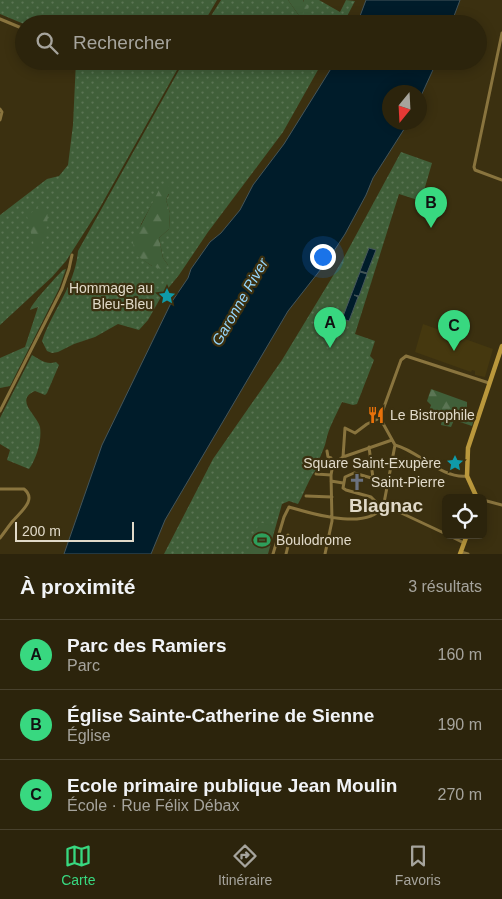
<!DOCTYPE html>
<html lang="fr">
<meta charset="utf-8">
<style>
body{margin:0;font-family:Helvetica,sans-serif;background:#342c15;color:#f1f3f6}
.controls{position:absolute;right:15px;bottom:15px;display:grid;overflow:hidden;border-radius:8px;box-shadow:0 2px 12px #0003}
.controls button{width:45px;height:45px;display:grid;place-items:center;padding:0;border:0;border-bottom:1px solid #48412d;background:#2c240c;color:#f1f3f6;font:25px sans-serif}
.compass{position:absolute;left:382px;top:85px;width:45px;height:45px;border-radius:50%;background:#2c240c;box-shadow:0 2px 12px #0003;rotate:198deg}
.scale{position:absolute;left:15px;bottom:12px;width:119px;box-sizing:border-box;padding-left:5px;border:2px solid #e1dac9;border-top:0;font-size:14px;line-height:18px;white-space:nowrap;color:#e1dac9;-webkit-text-stroke:4px #3b3010;paint-order:stroke}
.you{position:absolute;left:322px;top:256px;width:18px;height:18px;margin:-12px;border:4px solid #fff;border-radius:50%;background:#1a73e8;box-shadow:0 0 0 8px #1a73e833}
.badge{display:grid;place-items:center;width:32px;height:32px;border-radius:50%;background:#38d880;color:#111;font-size:16px;font-weight:700}
.pin{position:absolute;translate:-50% -41px;filter:drop-shadow(0 1px 2px #0008)}
.pin::after{content:'';position:absolute;top:26px;width:18px;height:15px;background:inherit;clip-path:polygon(0 0,100% 0,50% 100%)}
.list{margin:0;padding:0;list-style:none}
h2{display:flex;justify-content:space-between;align-items:center;height:65px;margin:0;padding:0 20px;font-size:21px}
h2 small{font-size:16px;font-weight:400;color:#a6a49d}
.list li{display:grid;grid-template-columns:32px 1fr auto;gap:15px;align-items:center;box-sizing:border-box;height:70px;padding:0 20px;border-top:1px solid #48412d}
.list b{display:block;font-size:19px;white-space:nowrap}
.list p{margin:0;font-size:16px;white-space:nowrap;color:#a6a49d}
.list em{font-size:16px;font-style:normal;color:#a6a49d}
.icon{flex:none;width:28px;height:28px;fill:none;stroke:currentColor;stroke-width:2;stroke-linecap:round;stroke-linejoin:round}
.map{position:relative;flex:none;width:502px;height:554px;overflow:hidden}
.search{position:absolute;background:#2c240c;box-shadow:0 2px 12px #0003;left:15px;right:15px;top:15px;height:55px;display:flex;align-items:center;gap:12px;box-sizing:border-box;padding:0 18px;border-radius:28px;color:#a6a49d;font-size:19px}
.sheet{height:275px;background:#2c240c}
nav{display:flex;justify-content:space-around;align-items:center;box-sizing:border-box;height:70px;border-top:1px solid #48412d;background:#2c240c;font-size:14px;color:#a6a49d}
nav a{display:grid;justify-items:center;gap:2px}
nav .on{color:#38d880}
.map>svg:first-child{display:block}
.built{fill:#45380f}
.green{fill:url(#green-dots);fill-rule:evenodd}
.forest{fill:url(#forest-firs)}
.pitch{fill:#405f39}
.water{fill:#001c2a;stroke:#44555a}
.lines{fill:none;stroke-linecap:round;stroke-linejoin:round}
.minor{stroke:#89743e;stroke-width:3}
.secondary{stroke:#ba983c;stroke-width:4.5}
.labels{text-anchor:middle;stroke-width:4.5;stroke-linejoin:round;paint-order:stroke}
.poi-label{font-size:14px;fill:#e1dac9;stroke:#3b3010;text-anchor:start}
.water-label{font-size:15px;font-style:italic;fill:#94d5fb;stroke:#3b3010}
.district-label{font-size:19px;font-weight:bold;fill:#e1dac9;stroke:#3b3010}
</style>
<div class="map">
<svg width="502" height="554" viewBox="0 0 502 554">
<defs>
<pattern id="green-dots" width="8" height="8" patternUnits="userSpaceOnUse" patternTransform="scale(1.25)"><rect width="8" height="8" fill="#405f39"/><path d="M2 2h.1M6 6h.1" fill="none" stroke="#5b7554" stroke-width="1.8" stroke-linecap="round"/></pattern>
<pattern id="forest-firs" width="22" height="20" patternUnits="userSpaceOnUse" patternTransform="scale(1.25)"><rect width="22" height="20" fill="#405f39"/><path d="M5 1l3.5 6h-7zM16 11l3.5 6h-7z" fill="#5b7554"/></pattern>
</defs>
<rect width="100%" height="100%" fill="#3b3010"/>
<path class="built" d="M 423,324 L 493,349 L 485,377 L 475,375 L 475,371 L 472,370 L 471,372 L 415,352 Z"/>
<path class="green" d="M 0,0 L 217,0 L 203,24 L 24,24 L 0,14 Z
M 221,0 L 288,0 L 300,17 L 304,0 L 319,0 L 340,12 L 346,0 L 355,1 L 343,24 L 206,24 Z
M 76,61 L 182,61 L 98,211 L 66,261 L 52,277 L 0,325 L 0,215 L 47,179 L 59,176 L 68,165 L 73,125 Z
M 184,61 L 323,61 L 283,132 L 208,232 L 179,275 L 161,297 L 148,320 L 139,330 L 118,324 L 95,337 L 74,344 L 58,352 L 52,353 L 47,351 L 42,341 C 53,309 75,286 78,251 ZM 169,194 L 166,200 L 170,213 L 169,229 L 159,238 L 163,258 L 168,265 L 152,266 L 135,254 L 141,224 L 155,199 Z
M 401,152 L 432,163 L 421,201 L 399,194 L 355,334 L 375,341 L 370,356 L 374,360 L 357,404 L 353,405 L 342,402 C 336,415 328,429 326,441 C 324,451 319,455 318,468 C 311,473 304,494 298,504 L 289,501 L 282,504 L 268,554 L 164,554 L 213,459 L 282,360 L 342,261 Z
M 66,269 L 59,289 L 10,386 L 0,388 L 0,358 L 25,347 L 38,307 L 30,310 C 31,304 56,277 63,270 Z
M 32,355 C 41,360 46,365 56,362 L 59,365 L 47,393 L 45,395 L 35,391 C 14,400 37,415 40,427 C 42,440 37,458 29,469 L 7,460 L 10,450 L 0,444 L 0,418 Z"/>
<path class="forest" d="M 288,0 L 304,0 L 303,1 L 309,6 L 300,17 Z
M 166,185 L 171,188 L 166,200 L 170,213 L 169,229 L 159,238 L 163,258 L 168,265 L 164,270 L 152,266 L 134,254 L 133,241 L 161,186 Z
M 42,204 L 47,209 C 49,224 45,237 38,251 L 34,246 L 27,216 Z
M 431,389 L 467,402 L 467,411 L 475,414 L 472,426 L 454,420 L 451,427 L 441,425 L 442,419 L 439,412 L 429,411 L 431,405 L 427,401 Z"/>
<path class="pitch" d="M 259,522 L 275,527 L 267,554 L 250,554 Z"/>
<path class="water" d="M 366,0 L 460,0 L 451,24 L 357,24 Z
M 331,61 L 437,61 L 420,98 L 420,92 L 390,92 L 390,122 L 408,123 L 373,178 L 366,195 L 345,234 L 328,260 L 288,311 L 165,520 L 151,554 L 64,554 L 102,445 L 171,303 L 188,278 L 191,269 L 210,242 L 221,233 L 240,210 L 253,185 L 284,144 L 332,67 Z
M 369,248 L 376,250 L 367,273 L 360,271 Z
M 360,272 L 367,274 L 359,296 L 354,295 L 358,297 L 349,321 L 342,319 Z"/>
<g class="lines">
<path class="minor" d="M 0,19 L 24,29
M 502,33 L 474,167 L 475,170 L 502,180
M 0,109 L 2,112 L 0,120
M 0,411 L 62,289 L 69,269 L 72,255
M 380,418 L 401,360 L 406,356 L 489,383
M 395,445 C 419,451 441,479 467,476
M 369,447 L 373,478
M 327,451 L 328,457 L 331,458 L 333,464
M 343,457 L 345,428 L 355,433 L 367,424 L 380,418
M 316,474 L 331,475
M 331,481 L 343,483
M 389,483 L 354,473 L 345,477 L 343,488 L 346,490 L 371,497 L 380,506 L 397,511 L 446,534
M 0,489 L 24,489 C 38,500 19,513 12,522 C 8,527 4,533 0,538
M 306,496 L 332,497
M 483,500 L 502,505
M 448,535 L 464,543
M 461,552 L 468,554
M 273,554 L 284,517 L 289,507 C 310,513 373,533 384,503 L 395,445 L 380,418
M 286,554 L 290,538 L 288,535
M 325,554 L 332,521 L 331,475 L 333,464 L 343,457 L 392,440"/>
<path class="secondary" d="M 477,498 L 467,476 L 468,448 L 502,346
M 460,554 L 467,535"/>
</g>
<defs>
<g id="sight-bare" transform="scale(1.35)"><path d="M0-6L1.8-2.2L6-1.7L2.9 1.2L3.7 5.4L0 3.3L-3.7 5.4L-2.9 1.2L-6-1.7L-1.8-2.2Z" fill="#0f9aa8" stroke="#3b3010" stroke-width="2.5" paint-order="stroke"/></g>
<g id="restaurant-bare" transform="scale(1.35)"><path d="M-5-6h1v4h1v-4h1v4h1v-4h1v5L-1.5 .5V6h-2V.5L-5-1ZM5-6V6H3V1.5H1.5Q1.5-4 5-6Z" fill="#e8710a" stroke="#3b3010" stroke-width="2.5" paint-order="stroke"/></g>
<g id="church-bare" transform="scale(1.35)"><path d="M-1.2-6h2.4v3.5h3.3v2.4h-3.3V6h-2.4V-.1h-3.3v-2.4h3.3Z" fill="#6b7280" stroke="#3b3010" stroke-width="2.5" paint-order="stroke"/></g>
<g id="stadium-bare" transform="scale(1.35)"><path d="M0-5a6.5 5 0 1 0 0 10a6.5 5 0 1 0 0-10ZM-3.5-1.8h7v3.6h-7Z" fill="#2e9e5b" stroke="#3b3010" stroke-width="2.5" paint-order="stroke"/></g>
</defs>
<g fill-rule="evenodd">
<use href="#sight-bare" x="167" y="296"/>
<use href="#restaurant-bare" x="376" y="415"/>
<use href="#sight-bare" x="455" y="463"/>
<use href="#church-bare" x="357" y="482"/>
<use href="#stadium-bare" x="262" y="540"/>
</g>
<g class="labels">
<g class="poi-label">
<text x="153" y="293" text-anchor="end">Hommage au<tspan x="153" dy="16">Bleu-Bleu</tspan></text>
<text x="390" y="420">Le Bistrophile</text>
<text x="441" y="468" text-anchor="end">Square Saint-Exupère</text>
<text x="371" y="487">Saint-Pierre</text>
<text x="276" y="545">Boulodrome</text>
</g>
<g class="water-label">
<text transform="translate(240 302) rotate(-60)" y="5">Garonne River</text>
</g>
<g class="district-label">
<text x="386" y="512">Blagnac</text>
</g>
</g>
</svg>
<div class="controls">
<button><svg class="icon" aria-label="locate" viewBox="0 0 24 24"><circle cx="12" cy="12" r="6"/><path d="M12 2v4M12 18v4M2 12h4M18 12h4"/></svg></button>
</div>
<svg class="compass" viewBox="-18 -18 36 36"><path d="M0-13l5 13h-10z" fill="#e53935"/><path d="M0 13l5-13h-10z" fill="#a6a49d"/></svg>
<div class="scale">200 m</div>
<div class="you"></div>
<div class="pin badge" style="left:330px;top:348px">A</div>
<div class="pin badge" style="left:431px;top:228px">B</div>
<div class="pin badge" style="left:454px;top:351px">C</div>
<div class="search"><svg class="icon" aria-label="search" viewBox="0 0 24 24"><circle cx="10" cy="10" r="6"/><path d="M15 15l6 6"/></svg>Rechercher</div>
</div>
<section class="sheet">
<h2>À proximité<small>3 résultats</small></h2>
<ul class="list">
<li><span class="badge">A</span><div><b>Parc des Ramiers</b><p>Parc</p></div><em>160 m</em></li>
<li><span class="badge">B</span><div><b>Église Sainte-Catherine de Sienne</b><p>Église</p></div><em>190 m</em></li>
<li><span class="badge">C</span><div><b>Ecole primaire publique Jean Moulin</b><p>École · Rue Félix Débax</p></div><em>270 m</em></li>
</ul>
</section>
<nav>
<a class="on"><svg class="icon" aria-label="map" viewBox="0 0 24 24"><path d="M3 6l6-2 6 2 6-2v14l-6 2-6-2-6 2zM9 4v14M15 6v14"/></svg>Carte</a>
<a><svg class="icon" aria-label="directions" viewBox="0 0 24 24"><path d="M12 3l9 9-9 9-9-9zM9 14v-3h6M13 9l2 2-2 2"/></svg>Itinéraire</a>
<a><svg class="icon" aria-label="saved" viewBox="0 0 24 24"><path d="M7 4h10v16l-5-4-5 4z"/></svg>Favoris</a>
</nav>
